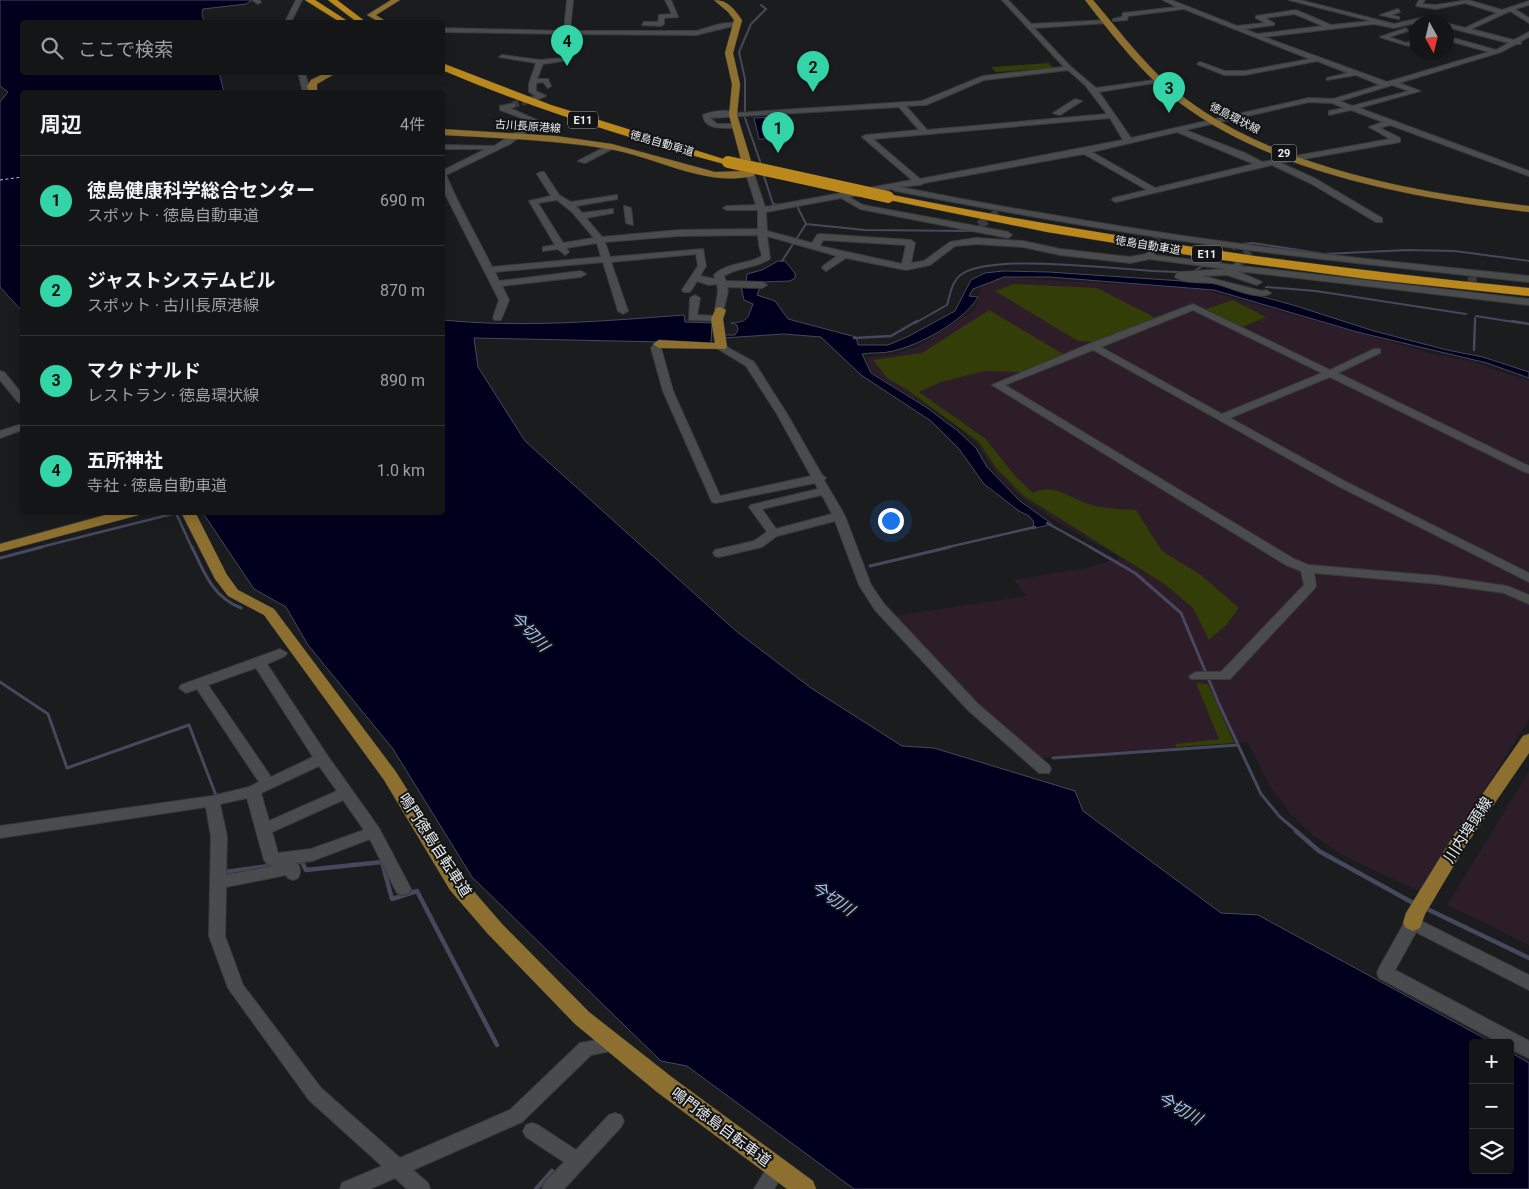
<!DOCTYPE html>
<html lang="ja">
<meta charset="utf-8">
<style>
body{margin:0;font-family:Roboto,"Noto Sans JP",sans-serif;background:#212223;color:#f1f3f6}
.controls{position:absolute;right:15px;bottom:15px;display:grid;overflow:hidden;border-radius:5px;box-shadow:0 2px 12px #0003}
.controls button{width:45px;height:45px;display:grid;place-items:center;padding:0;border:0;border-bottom:1px solid #333435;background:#141516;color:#f1f3f6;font:25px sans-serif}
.compass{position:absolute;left:1409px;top:15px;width:45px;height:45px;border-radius:50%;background:#141516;box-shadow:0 2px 12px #0003;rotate:172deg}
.you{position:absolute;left:890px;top:520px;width:18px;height:18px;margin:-12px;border:4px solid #fff;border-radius:50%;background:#1a73e8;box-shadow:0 0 0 8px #1a73e833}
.badge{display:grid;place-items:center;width:32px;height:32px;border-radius:50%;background:#33d4a8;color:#111;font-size:16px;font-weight:700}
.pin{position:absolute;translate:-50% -41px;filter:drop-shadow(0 1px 2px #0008)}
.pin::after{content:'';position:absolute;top:26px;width:18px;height:15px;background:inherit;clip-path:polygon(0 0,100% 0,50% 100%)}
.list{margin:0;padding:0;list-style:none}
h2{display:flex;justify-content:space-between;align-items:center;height:65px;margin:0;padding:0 20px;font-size:21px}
h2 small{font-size:16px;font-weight:400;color:#9d9fa1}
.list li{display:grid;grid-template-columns:32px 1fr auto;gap:15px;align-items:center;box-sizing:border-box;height:90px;padding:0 20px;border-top:1px solid #333435}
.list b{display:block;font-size:19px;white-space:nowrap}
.list p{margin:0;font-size:16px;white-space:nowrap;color:#9d9fa1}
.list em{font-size:16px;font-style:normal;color:#9d9fa1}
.icon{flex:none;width:28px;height:28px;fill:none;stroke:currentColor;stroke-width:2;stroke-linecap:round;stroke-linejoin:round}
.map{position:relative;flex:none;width:1529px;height:1189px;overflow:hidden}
.search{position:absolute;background:#141516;box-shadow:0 2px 12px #0003;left:20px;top:20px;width:425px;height:55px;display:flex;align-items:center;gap:12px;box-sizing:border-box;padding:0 18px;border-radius:5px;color:#9d9fa1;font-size:19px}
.panel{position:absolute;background:#141516;box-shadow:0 2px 12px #0003;left:20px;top:90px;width:425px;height:425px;border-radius:5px}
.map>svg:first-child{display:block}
.industrial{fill:#2c1d29}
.green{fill:#323d07}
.water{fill:#00001e;stroke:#47475d}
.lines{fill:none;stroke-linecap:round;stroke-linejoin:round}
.stream-far3{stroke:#47475d;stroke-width:2}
.stream-far2{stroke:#47475d;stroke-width:2.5}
.stream-far1{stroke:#47475d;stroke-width:3}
.stream{stroke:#47475d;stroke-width:4.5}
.ferry{stroke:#a6c2fe;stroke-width:1;stroke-dasharray:3 2.5;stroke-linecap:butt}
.minor-tunnel-far1{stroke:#3a3b3d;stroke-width:7;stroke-dasharray:7 3;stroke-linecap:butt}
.minor-tunnel{stroke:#3a3b3d;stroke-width:9;stroke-dasharray:9 4.5;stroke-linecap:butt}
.minor-casing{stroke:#393a3b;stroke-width:2}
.major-casing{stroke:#393a3b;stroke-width:1}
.highway-casing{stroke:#393a3b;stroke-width:1}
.minor{fill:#494b4d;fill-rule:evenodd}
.major{fill:#8d702f;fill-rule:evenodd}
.highway{fill:#ba881b;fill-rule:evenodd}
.highway-bridge-casing{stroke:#393a3b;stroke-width:12;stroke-linecap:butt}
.highway-bridge{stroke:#ba881b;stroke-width:12}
.labels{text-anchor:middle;stroke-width:4;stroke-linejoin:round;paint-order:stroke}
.far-street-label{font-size:11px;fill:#ecedef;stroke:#111315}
.shield{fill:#111315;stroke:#aaacae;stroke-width:1}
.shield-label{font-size:11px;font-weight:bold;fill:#ecedef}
.near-street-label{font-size:15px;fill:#ecedef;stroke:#111315}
.near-water-label{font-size:16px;font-style:italic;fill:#a6c2fe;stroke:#111315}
</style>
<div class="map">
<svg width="1529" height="1189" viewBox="0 0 1529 1189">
<rect width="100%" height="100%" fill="#1a1c1e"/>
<path class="industrial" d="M 1014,278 L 1202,289 L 1426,352 L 1473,362 L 1529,381 L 1529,719 L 1420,892 L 1342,855 L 1314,836 L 1290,814 L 1269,785 L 1248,742 L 1037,758 L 974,703 L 895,616 L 1027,596 L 1014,580 L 1091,567 L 1121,558 L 1057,522 L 1020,496 L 997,475 L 977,444 L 952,422 L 872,372 L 868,363 L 868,357 L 896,354 L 917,347 L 975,310 L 981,286 L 984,283 L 997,279 Z
M 1529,771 L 1529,945 L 1447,905 Z"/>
<path class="green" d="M 1049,63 L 1053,68 L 996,72 L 991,67 Z
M 1014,284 L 1097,288 L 1152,316 L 1154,319 L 1093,342 L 1078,341 L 995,291 Z
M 1233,300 L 1266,317 L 1242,327 L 1206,309 Z
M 989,310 L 1063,354 L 1021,372 L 984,371 L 941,382 L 919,392 L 986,439 L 1015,476 L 1033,493 C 1055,481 1074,502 1096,506 C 1109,509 1123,509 1136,510 L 1162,551 L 1201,575 L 1239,608 L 1226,625 L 1209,640 L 1193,608 L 1166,585 L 1024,496 L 996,468 L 979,442 L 906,389 L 887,378 L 873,360 L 922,353 Z
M 1196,683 L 1208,684 L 1234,743 L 1176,747 L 1175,744 L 1219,739 Z"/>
<path class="water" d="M 0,0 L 252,0 L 246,4 L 203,9 L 202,14 L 204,22 L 22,22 L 22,72 L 219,73 L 224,92 L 22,92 L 22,311 L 0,287 L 0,102 L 8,92 L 0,86 Z
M 779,117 L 777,125 L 773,127 L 774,131 L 764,139 L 759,139 L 754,118 Z
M 778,261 L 785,261 L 795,273 L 795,278 L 790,281 L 762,282 L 757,295 L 775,301 L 788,319 L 856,337 L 858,345 L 888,345 L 909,336 L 955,311 L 971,280 L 985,273 L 1003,271 L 1049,272 L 1212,283 L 1293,305 L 1374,331 L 1447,350 L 1483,357 L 1529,372 L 1529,378 L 1487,363 L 1357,332 L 1214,290 L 1049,277 L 1004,277 L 973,289 L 969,296 L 978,297 C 964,321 920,345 893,351 C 883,354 872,352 862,354 L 871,373 L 926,407 L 958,431 L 976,448 L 987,467 L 1020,501 L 1052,524 L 1032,529 L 1034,522 L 1029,516 L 1019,511 L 984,484 L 959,449 L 931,421 L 861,375 L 821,337 L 784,334 L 723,338 L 725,335 L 735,335 L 738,330 L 737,325 L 731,323 C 748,322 747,319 753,304 L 744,300 L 741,286 L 746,285 L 747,274 L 762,270 Z
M 684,315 L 685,322 L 712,323 L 711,343 L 474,338 L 478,367 L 525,441 L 736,631 L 811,688 L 902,746 L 934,748 L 1075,791 L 1083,811 L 1221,913 L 1258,915 L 1493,1043 L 1473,1043 L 1473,1170 L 1510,1170 L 1510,1052 L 1529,1063 L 1529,1189 L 854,1189 L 687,1066 L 661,1061 L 472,877 L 393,749 L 308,645 L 286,607 L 254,589 L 203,513 L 442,512 L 443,320 C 523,328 604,321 684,315 Z"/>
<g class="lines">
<path class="stream-far3" d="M 745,111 L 745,79 L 739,52 L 751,24 L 766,9 L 761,5
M 745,118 L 762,167
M 763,173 L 773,204 L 779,205
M 806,224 L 865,230 L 972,231
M 1234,249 L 1243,244 L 1253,243 L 1324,254 L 1407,250 L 1455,251 L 1529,261
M 782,261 L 806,224 L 796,204
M 1194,271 L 1213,260
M 1266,287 L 1316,291 L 1466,314
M 1476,316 L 1520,323
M 915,323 L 947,305 C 950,295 952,280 962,274 C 997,251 1135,273 1183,272
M 1475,323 L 1475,318"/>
<path class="stream-far2" d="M 1512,321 L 1529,324
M 854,338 L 891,336 L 917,321
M 1474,350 L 1475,321
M 1047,523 L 1092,548
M 37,548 L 176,513 L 192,548
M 944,548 L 1035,527"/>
<path class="stream-far1" d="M 192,547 C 204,573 213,597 241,608
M 1090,547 L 1135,573 L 1181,613 L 1219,704 L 1261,794 L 1280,817 L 1298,832
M 0,558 L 42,547
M 870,566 L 950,547
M 0,682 L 48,714 L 67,768 L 189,725 L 217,798
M 1053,758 L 1238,745"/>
<path class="stream" d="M 1296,831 L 1319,851 L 1415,904
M 299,862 L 302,862 L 306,870 L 382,862 L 392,899 L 417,891 L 497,1045
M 225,868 L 226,872 L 276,865
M 1425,908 L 1529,958
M 536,1189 L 552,1171"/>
<path class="ferry" d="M 0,180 L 22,177"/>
<path class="minor-tunnel-far1" d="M 512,105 L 536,98"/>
<path class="minor-tunnel" d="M 979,225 L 998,213
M 1151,252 L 1157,238
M 1237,265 L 1249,251
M 1472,277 L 1473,291"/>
<g class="minor-casing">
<path id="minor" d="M 252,0 L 259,0 L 261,2 L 258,4 Z
M 296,0 L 302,0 L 291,22 L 285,22 Z
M 567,0 L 573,0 L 570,31 L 696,31 L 720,24 L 738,22 L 741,24 L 696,35 L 570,34 L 569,60 L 543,64 L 537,79 L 548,79 L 551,86 L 548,88 L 543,82 L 536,83 L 536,91 L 546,96 L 536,100 L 532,98 L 536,96 L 529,92 L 529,84 L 536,63 L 499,57 L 502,55 L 540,60 L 563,58 L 564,34 L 442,32 L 442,28 L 564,31 Z
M 665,0 L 671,0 L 678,17 L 664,18 L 664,24 L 661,26 L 642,25 L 644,22 L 658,22 L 659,15 L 672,14 Z
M 1002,0 L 1008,0 L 1031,24 L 1109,20 L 1107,23 L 1034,28 L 1071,67 L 1096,88 L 1162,79 L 1162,81 L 1160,82 L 1099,92 L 1131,138 L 1309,98 L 1333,99 L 1380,85 L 1356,75 L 1327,80 L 1327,78 L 1348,73 L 1317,61 L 1245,75 L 1224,75 L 1197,64 L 1200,62 L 1225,71 L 1245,71 L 1310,59 L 1184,9 L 1128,16 L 1127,20 L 1113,21 L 1113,19 L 1122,17 L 1123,13 L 1177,7 L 1163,0 L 1171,0 L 1237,26 L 1265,23 L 1256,18 L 1256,16 L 1296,10 L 1331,25 L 1371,21 L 1289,0 L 1300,0 L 1394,24 L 1424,17 L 1440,21 L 1441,22 L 1424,21 L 1394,28 L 1374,24 L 1264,37 L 1387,82 L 1489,52 L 1446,40 L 1446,36 L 1496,50 L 1509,43 L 1446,27 L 1446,23 L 1465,28 L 1497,13 L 1465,3 L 1436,9 L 1416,6 L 1419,0 L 1425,0 L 1422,4 L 1436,5 L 1468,0 L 1502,10 L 1529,1 L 1529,5 L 1515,9 L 1529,18 L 1529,23 L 1510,11 L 1471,29 L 1514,40 L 1529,32 L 1529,37 L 1521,41 L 1521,44 L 1516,44 L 1501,52 L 1399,83 L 1420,91 L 1359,108 L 1529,171 L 1529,176 L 1390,125 L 1380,128 L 1400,138 L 1400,142 L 1281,163 L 1316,179 L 1382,218 L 1382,222 L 1376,222 L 1310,183 L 1272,165 L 1116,202 L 1112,200 L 1113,198 L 1147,190 L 1084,154 L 924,183 L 920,185 L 900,187 C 985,204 1071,219 1157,232 C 1280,251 1405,263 1529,276 L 1529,282 C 1405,268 1280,256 1157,237 C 1070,224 983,208 896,191 L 892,189 L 849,197 L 863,205 L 1008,232 L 1012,235 L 1008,238 L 860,209 L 841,198 L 766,212 L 767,231 L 812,243 L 817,235 L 820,234 L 911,240 L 915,243 L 911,263 L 924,261 L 950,242 L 976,238 L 1023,241 L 1060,249 L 1130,257 L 1146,254 L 1151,249 L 1155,252 L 1154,255 L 1233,265 L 1237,262 L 1240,263 L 1241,266 L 1529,299 L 1529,305 L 1237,271 L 1262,282 L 1257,285 L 1227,275 L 1202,276 L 1262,291 L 1266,290 L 1271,293 C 1261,301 1230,288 1218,284 C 1206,281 1185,285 1175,277 L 1177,273 L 1180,272 L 1226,269 L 1149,259 L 1130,263 L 1060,255 L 1023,247 L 976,244 L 955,246 L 930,265 L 906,270 L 846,258 L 826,271 L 822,268 L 823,266 L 837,256 L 767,236 L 770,259 C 756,268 738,267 724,276 L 726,281 L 762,282 L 767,285 L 762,288 L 727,287 L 728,291 L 723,312 L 720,313 L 715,310 L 718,291 L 717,284 L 709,285 L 697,281 L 690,292 L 684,292 L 682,290 L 698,266 L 696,254 L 611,262 L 628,311 L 623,314 L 618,311 L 603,262 L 495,272 L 499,281 L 581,271 L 586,274 L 581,277 L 502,286 L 509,300 L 501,320 L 495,320 L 493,318 L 499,300 L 442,188 L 442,171 L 486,149 L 442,149 L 442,145 L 494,146 L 532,122 L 500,110 L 500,106 L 515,103 L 515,107 L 510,108 L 541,122 L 510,144 L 446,175 C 459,207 477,236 492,267 L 601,257 L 597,243 L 566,248 L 569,252 L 565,255 L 558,249 L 543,251 L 543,247 L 555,245 L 529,201 L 551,196 L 537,174 L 541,172 L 544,172 L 559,195 L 571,202 L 617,195 L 617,199 L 576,206 L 582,213 L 613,209 L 613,213 L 586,218 L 602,237 L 679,230 L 758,229 L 758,210 L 727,210 L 723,208 L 727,206 L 756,205 L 746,174 L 747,172 L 754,174 L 765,207 L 912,180 L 862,137 L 866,135 L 919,130 L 899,107 L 710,118 L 717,124 L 738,124 L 738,128 L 735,128 C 723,128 704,130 703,115 C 712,111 728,109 736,113 L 922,101 L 983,76 L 1064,67 ZM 1295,14 L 1323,26 L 1257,34 L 1244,29 L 1274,25 L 1274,23 L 1265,18 ZM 1068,70 L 1085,85 L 1107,114 L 927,130 L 906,106 L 926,105 L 984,80 ZM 1392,85 L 1409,91 L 1352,106 L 1340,101 ZM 1309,102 L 1332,103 L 1344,108 L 1329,111 L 1329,115 L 1351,110 L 1383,122 L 1369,127 L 1390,139 L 1262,162 L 1245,153 L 1185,130 ZM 1110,118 L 1123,140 L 920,179 L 873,139 ZM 1177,132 L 1254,164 L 1155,188 L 1092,152 ZM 557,200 L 572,212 L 594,238 L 563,243 L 538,203 ZM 758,235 L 759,245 L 762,256 C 747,265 727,262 714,275 L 715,279 L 700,276 L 706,266 L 703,249 L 610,257 L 605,242 L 679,236 ZM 823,240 L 906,245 L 902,264 L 820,246 Z
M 1398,9 L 1400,12 L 1391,15 L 1399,17 L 1399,19 L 1380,15 Z
M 1406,28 L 1408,31 L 1389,37 L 1406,43 L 1416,38 L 1416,42 L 1408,46 L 1380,37 Z
M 298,72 L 305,72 L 310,92 L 303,92 Z
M 1075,99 L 1082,101 L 1060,115 L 1053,113 Z
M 609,145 L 616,147 L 585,163 L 578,161 Z
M 624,206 L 631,208 L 633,225 L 626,223 Z
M 695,295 L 700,298 L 697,315 L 717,316 L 722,319 L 720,321 L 689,320 L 690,298 Z
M 1193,304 L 1330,370 L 1374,349 L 1380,349 L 1380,353 L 1338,373 L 1529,466 L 1529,473 L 1525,472 L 1330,377 L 1230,418 L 1344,481 L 1529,573 L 1529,582 L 1336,485 L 1093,350 L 1005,385 L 1294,559 L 1309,565 L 1439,576 L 1507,586 L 1529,595 L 1529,604 L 1504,593 L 1439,584 L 1314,573 L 1316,586 L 1314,589 L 1230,679 L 1191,679 L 1189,676 L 1196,672 L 1221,672 L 1304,585 L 1301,571 L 1286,565 L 992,385 L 1089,344 ZM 1193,310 L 1322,373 L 1222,414 L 1101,347 Z
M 659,341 L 664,344 L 661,348 L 673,391 L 720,496 L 811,476 L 777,414 L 746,366 L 718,349 L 716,347 L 721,344 L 754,362 L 787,414 L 822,475 L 826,478 L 824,480 L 845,516 L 871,585 L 884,604 L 978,704 L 1049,765 L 1051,769 L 1049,773 L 1039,773 L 968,710 L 875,610 L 859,585 L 835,521 L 777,536 L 762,547 L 719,557 L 715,556 L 713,553 L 715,550 L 754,541 L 767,532 L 749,507 L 751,505 L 818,489 L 815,483 L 716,503 L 712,502 L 663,391 L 651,348 L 656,342 ZM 822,495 L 832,514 L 776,529 L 762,509 Z
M 0,371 L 4,372 L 22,394 L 22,403 L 18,402 L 0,380 Z
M 22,424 L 22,430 L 0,438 L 0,431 Z
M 280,649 L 287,653 L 285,656 L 267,664 L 327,755 L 379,828 L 411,889 L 409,893 L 403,895 L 397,893 L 370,839 L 312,861 L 295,863 C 301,865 301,873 298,878 L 293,880 L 288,878 L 286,875 L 226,887 L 225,936 L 243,985 L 321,1088 L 400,1158 L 510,1110 L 580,1043 L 615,1037 L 621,1039 L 624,1044 L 621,1049 L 591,1055 L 522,1122 L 413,1170 L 428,1183 L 430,1189 L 407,1189 L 395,1178 L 370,1189 L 340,1189 L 342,1183 L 382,1166 L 309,1100 L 228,988 L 209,936 L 211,837 L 206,807 L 0,838 L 0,826 L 212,796 L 249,787 L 259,782 L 197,689 L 186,693 L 179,688 L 181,685 ZM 256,668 L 313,757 L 271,777 L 208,685 ZM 319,766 L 337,791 L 269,821 L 261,793 ZM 247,798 L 264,860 L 267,864 L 273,866 L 226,875 L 227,837 L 220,804 ZM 343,800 L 364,830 L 311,849 L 278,853 L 272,832 Z
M 1413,917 L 1529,975 L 1529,990 L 1416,932 L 1395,970 L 1529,1041 L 1529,1058 L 1510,1049 L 1510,1043 L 1500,1043 L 1379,978 L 1377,973 L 1379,968 L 1407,918 Z
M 615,1113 L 621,1115 L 624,1121 L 621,1127 L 564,1189 L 542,1189 L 544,1183 L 564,1162 L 526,1137 L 523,1131 L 526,1125 L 532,1123 L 538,1125 L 576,1150 L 609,1115 Z
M 777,1160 L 784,1163 L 786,1169 L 774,1189 L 754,1189 L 770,1163 Z"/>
</g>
<g class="major-casing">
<path id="major" d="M 391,0 L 400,0 L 376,15 L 387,22 L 379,22 L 367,15 Z
M 714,0 C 728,0 734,9 742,20 L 733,53 L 740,84 L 737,115 L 755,174 L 753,176 C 705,187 656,157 609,149 C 554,140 498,138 442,135 L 442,129 L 556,136 L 612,144 L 715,172 L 744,171 L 729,115 L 732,84 L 725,53 L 734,20 L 728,12 Z
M 1085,0 L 1093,0 C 1122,34 1150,72 1186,99 C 1277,168 1418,193 1529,206 L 1529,212 C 1414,198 1275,174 1180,103 C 1144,76 1113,36 1085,0 Z
M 327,72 L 338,72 L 317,84 L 317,92 L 309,92 L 307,86 L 311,80 Z
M 720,307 L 726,310 L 723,319 L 727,347 L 725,349 L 659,348 L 653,344 L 659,340 L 715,343 L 711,319 L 716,308 Z
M 116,512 L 141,512 L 139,515 L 0,552 L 0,544 Z
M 181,512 L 195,512 L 227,575 L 238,590 L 274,609 L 396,772 L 464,880 L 502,924 L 589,1012 L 673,1078 L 813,1181 L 816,1189 L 787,1189 L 657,1092 L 575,1024 L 488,934 L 450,890 L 384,780 L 264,615 L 228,596 L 215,579 Z
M 1529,734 L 1529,753 L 1466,845 L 1425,914 L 1420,928 L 1413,931 L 1406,928 L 1403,923 L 1406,913 L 1454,835 L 1523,736 Z"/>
</g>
<g class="highway-casing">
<path id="highway" d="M 305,0 L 315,0 L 349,22 L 340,22 Z
M 328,0 L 337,0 L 366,22 L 357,22 Z
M 442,63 L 551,105 L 733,162 L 728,165 L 724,164 C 628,138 534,109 442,70 Z
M 888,194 C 1100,237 1314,267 1529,288 L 1529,296 L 1367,279 L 1207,258 L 1047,232 L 884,199 L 884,195 Z"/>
</g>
<use href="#minor" class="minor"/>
<use href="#major" class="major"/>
<use href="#highway" class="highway"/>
<g class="highway-bridge-casing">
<path id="highway-bridge" d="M 728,162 L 888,197"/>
</g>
<use href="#highway-bridge" class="highway-bridge"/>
</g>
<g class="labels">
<g class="far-street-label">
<text transform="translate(1235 118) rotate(27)" y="4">徳島環状線</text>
<text transform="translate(528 126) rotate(4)" y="4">古川長原港線</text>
<text transform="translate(662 143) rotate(16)" y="4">徳島自動車道</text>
<text transform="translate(1148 245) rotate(9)" y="4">徳島自動車道</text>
</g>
<g class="shield">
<rect x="568" y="111.5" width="30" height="17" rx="4"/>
<rect x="1271.5" y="144.5" width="25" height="17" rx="4"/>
<rect x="1192" y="245.5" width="30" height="17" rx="4"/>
</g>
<g class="shield-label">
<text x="583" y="124">E11</text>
<text x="1284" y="157">29</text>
<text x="1207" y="258">E11</text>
</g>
<g class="near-street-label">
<text transform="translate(1468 830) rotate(-57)" y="5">川内埠頭線</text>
<text transform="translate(435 845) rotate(57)" y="5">鳴門徳島自転車道</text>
<text transform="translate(721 1127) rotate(37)" y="5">鳴門徳島自転車道</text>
</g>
<g class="near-water-label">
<text transform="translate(530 631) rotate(46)" y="6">今切川</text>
<text transform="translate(833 898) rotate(34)" y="6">今切川</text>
<text transform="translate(1180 1108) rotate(30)" y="6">今切川</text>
</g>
</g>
</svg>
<div class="controls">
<button>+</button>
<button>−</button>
<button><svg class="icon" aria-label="layers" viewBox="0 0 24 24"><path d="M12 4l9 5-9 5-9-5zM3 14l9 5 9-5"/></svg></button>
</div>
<svg class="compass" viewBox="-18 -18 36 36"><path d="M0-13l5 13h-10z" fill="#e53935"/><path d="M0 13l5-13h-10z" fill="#9d9fa1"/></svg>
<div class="you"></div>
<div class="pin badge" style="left:778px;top:153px">1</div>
<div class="pin badge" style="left:813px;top:92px">2</div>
<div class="pin badge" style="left:1169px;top:113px">3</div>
<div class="pin badge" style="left:567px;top:66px">4</div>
<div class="search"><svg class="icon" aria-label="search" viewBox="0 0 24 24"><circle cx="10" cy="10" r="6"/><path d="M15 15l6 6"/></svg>ここで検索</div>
<section class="panel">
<h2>周辺<small>4件</small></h2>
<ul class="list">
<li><span class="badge">1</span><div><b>徳島健康科学総合センター</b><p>スポット · 徳島自動車道</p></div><em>690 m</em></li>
<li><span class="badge">2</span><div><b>ジャストシステムビル</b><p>スポット · 古川長原港線</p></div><em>870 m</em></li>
<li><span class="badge">3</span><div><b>マクドナルド</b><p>レストラン · 徳島環状線</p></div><em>890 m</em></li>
<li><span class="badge">4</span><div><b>五所神社</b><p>寺社 · 徳島自動車道</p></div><em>1.0 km</em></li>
</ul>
</section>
</div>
